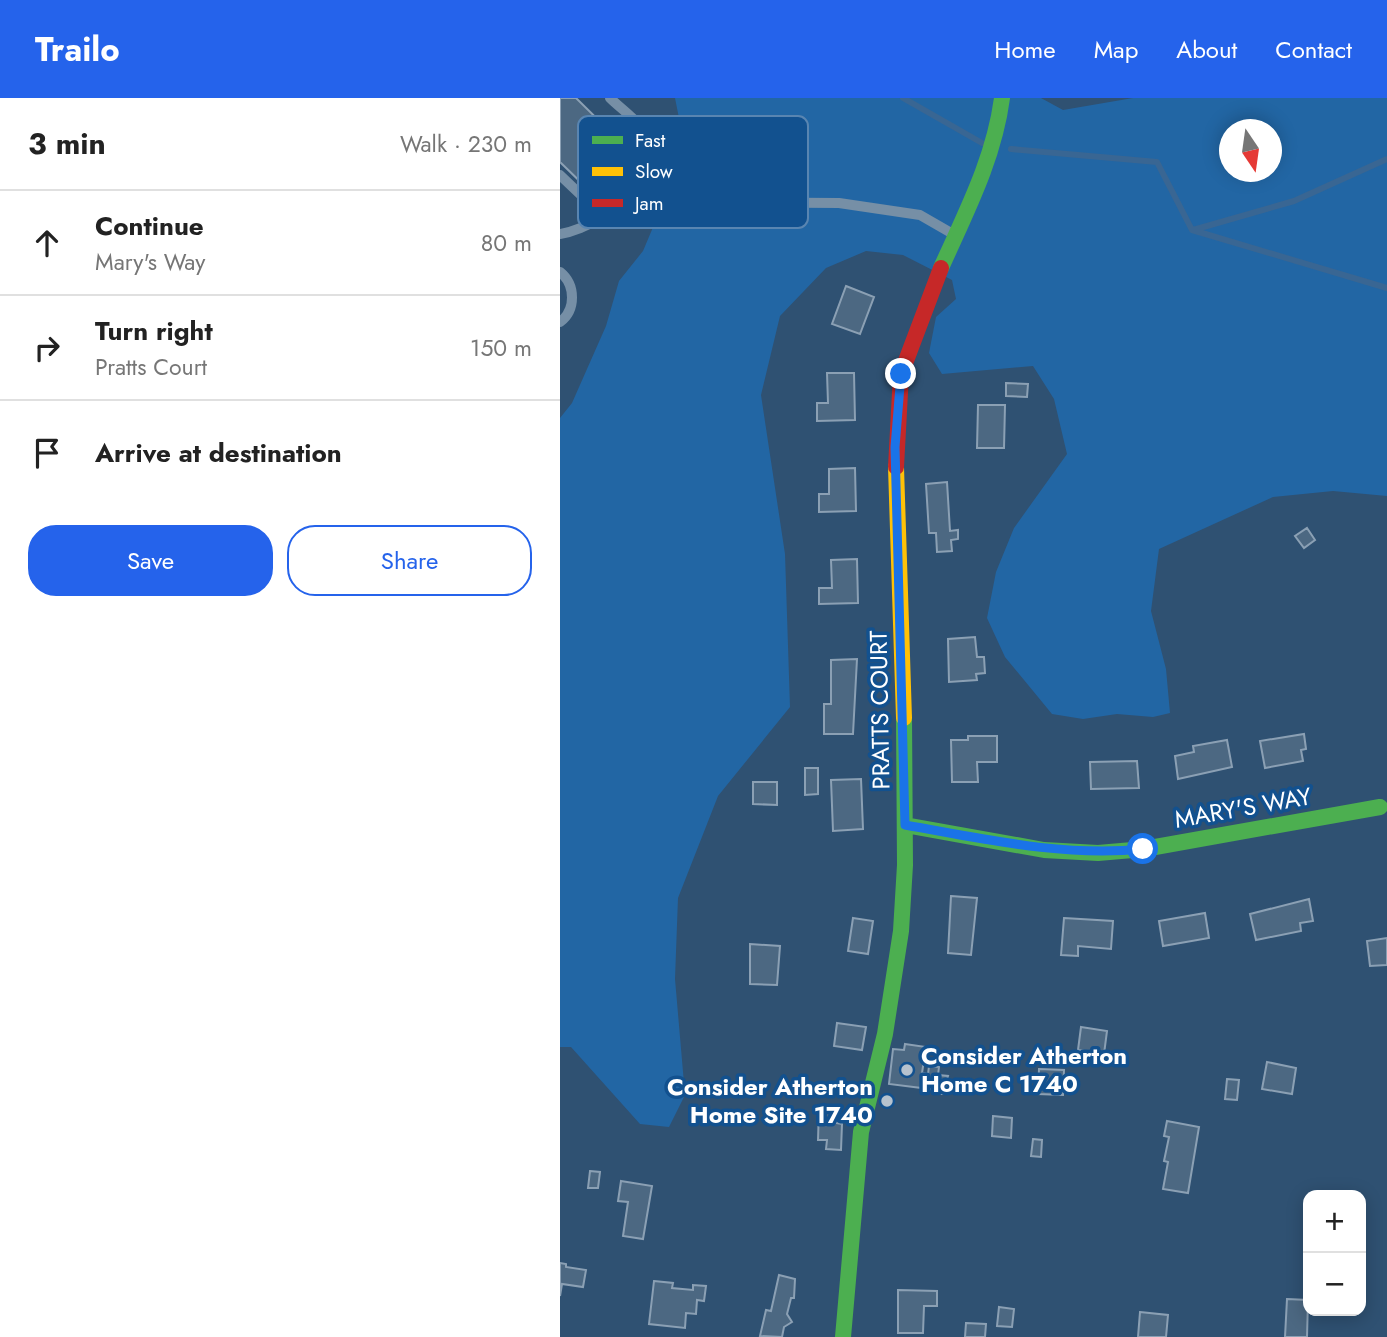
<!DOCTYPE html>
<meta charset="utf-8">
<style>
body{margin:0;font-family:Jost,sans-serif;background:#f2f2f2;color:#222}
.controls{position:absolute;right:21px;bottom:21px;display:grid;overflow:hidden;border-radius:14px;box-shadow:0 4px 18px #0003}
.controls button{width:63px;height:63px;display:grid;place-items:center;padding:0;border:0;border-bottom:2px solid #e0e0e0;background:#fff;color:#222;font:35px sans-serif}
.compass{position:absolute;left:659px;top:21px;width:63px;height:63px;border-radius:50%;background:#fff;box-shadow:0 4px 18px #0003;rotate:167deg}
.stop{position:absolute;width:21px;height:21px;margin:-16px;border:5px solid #1a73e8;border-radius:50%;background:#fff}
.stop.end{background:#1a73e8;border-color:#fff;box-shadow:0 2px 7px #0008}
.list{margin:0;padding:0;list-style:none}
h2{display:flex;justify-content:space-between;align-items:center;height:91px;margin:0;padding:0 28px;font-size:30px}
h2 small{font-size:23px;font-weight:400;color:#767676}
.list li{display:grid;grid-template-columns:46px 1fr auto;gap:21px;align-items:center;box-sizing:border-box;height:105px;padding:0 28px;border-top:2px solid #e0e0e0}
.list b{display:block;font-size:26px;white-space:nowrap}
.list p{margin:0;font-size:23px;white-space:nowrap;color:#767676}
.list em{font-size:23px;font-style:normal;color:#767676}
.actions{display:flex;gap:14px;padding:21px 28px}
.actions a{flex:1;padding:16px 0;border:2px solid #2563eb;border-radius:28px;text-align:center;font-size:24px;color:#2563eb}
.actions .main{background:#2563eb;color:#fff}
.icon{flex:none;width:38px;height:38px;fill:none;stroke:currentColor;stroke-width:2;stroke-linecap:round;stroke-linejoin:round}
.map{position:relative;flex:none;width:827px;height:1239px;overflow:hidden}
header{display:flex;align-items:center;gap:42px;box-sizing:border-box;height:98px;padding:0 35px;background:#2563eb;color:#fff}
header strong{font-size:33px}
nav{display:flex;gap:38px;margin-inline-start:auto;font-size:24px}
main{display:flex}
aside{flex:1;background:#fff}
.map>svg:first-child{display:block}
.green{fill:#2266a4;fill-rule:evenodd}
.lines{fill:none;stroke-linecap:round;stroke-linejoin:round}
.stream{stroke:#396693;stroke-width:6}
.building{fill:#4c6882;stroke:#8ba0b4;stroke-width:2}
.lane{stroke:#768fa6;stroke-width:10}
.fast{stroke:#4caf50;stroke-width:16}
.slow{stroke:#ffc107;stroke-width:16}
.jam{stroke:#c62828;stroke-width:16}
.route{stroke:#1a73e8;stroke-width:9}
.poi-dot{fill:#b6c2ce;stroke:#12518f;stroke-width:2.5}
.labels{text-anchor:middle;stroke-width:7;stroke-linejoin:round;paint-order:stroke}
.street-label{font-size:24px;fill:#fff;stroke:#12518f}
.poi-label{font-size:24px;font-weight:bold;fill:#fff;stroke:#12518f;text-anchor:start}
.key{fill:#12518f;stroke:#5985b1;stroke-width:2}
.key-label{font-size:19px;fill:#fff}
</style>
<header>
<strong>Trailo</strong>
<nav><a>Home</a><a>Map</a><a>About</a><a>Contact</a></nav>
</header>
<main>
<aside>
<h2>3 min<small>Walk · 230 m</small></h2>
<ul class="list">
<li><svg class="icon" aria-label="ahead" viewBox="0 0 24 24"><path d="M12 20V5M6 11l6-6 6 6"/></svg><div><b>Continue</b><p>Mary's Way</p></div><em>80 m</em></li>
<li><svg class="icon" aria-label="right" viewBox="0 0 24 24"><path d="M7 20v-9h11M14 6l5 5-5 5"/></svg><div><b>Turn right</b><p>Pratts Court</p></div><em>150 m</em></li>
<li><svg class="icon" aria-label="arrive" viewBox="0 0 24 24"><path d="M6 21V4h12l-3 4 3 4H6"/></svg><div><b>Arrive at destination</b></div></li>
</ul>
<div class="actions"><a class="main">Save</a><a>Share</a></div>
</aside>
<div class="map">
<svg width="827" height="1239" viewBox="0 0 827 1239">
<rect width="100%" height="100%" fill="#2f5172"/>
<path class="green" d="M 115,0 L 481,0 L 503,12 L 573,0 L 827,0 L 827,398 L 773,393 L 713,399 L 599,451 L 591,513 L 606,571 L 610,615 L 593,619 L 557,616 L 523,621 L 492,616 L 445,559 L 427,520 L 436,474 L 454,430 L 507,356 L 494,301 L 473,268 L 382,276 L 369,255 L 376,219 L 396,201 L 392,182 L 343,157 L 306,153 L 266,170 L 220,218 L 201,297 L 225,456 L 230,609 L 158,698 L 118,800 L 115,881 L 125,997 L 109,1029 L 80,1026 L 11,949 L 0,949 L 0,320 L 12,305 L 46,228 L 59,183 L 83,153 L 118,70 L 120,25 ZM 670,32 L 712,32 L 712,74 L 670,74 Z"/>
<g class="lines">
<path class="stream" d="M 343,0 L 422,45
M 451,51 L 597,64 L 632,132 L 827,190
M 633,132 L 734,103 L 827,61"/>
</g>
<path class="building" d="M 0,0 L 16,0 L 74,57 L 35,98 L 0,64 Z
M 286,188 L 314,199 L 300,236 L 272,226 Z
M 267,275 L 294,275 L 295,322 L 257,323 L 257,305 L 268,305 Z
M 446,285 L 468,286 L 467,299 L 446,298 Z
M 418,307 L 445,307 L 444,350 L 417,350 Z
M 295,370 L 296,413 L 259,414 L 259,396 L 269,396 L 269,371 Z
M 387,384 L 390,433 L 398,432 L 398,441 L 391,442 L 392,453 L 377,454 L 376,435 L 369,435 L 366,386 Z
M 747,430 L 755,442 L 744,450 L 735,438 Z
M 297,461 L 298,505 L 259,506 L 259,490 L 272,490 L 271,462 Z
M 415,539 L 417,559 L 424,559 L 425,575 L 416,576 L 417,582 L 389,584 L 388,541 Z
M 297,561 L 293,636 L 264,636 L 264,606 L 271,606 L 271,562 Z
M 744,636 L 746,651 L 741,652 L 743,663 L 705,670 L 700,643 Z
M 408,638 L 437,638 L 437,664 L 417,664 L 418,684 L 392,684 L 391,642 L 408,642 Z
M 667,642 L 672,669 L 618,681 L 615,658 L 634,654 L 633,648 Z
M 577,663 L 579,690 L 531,691 L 530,664 Z
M 245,670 L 258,670 L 258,696 L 245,697 Z
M 301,681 L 303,731 L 273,733 L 271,682 Z
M 193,684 L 217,684 L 217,707 L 193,706 Z
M 391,798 L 417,800 L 411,857 L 388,855 Z
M 749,801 L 753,823 L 740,825 L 741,833 L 696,842 L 690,816 Z
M 645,815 L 649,840 L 603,848 L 599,823 Z
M 293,820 L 313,823 L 308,856 L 288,853 Z
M 504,820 L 553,823 L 551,851 L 518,848 L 518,858 L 501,857 Z
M 827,840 L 827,867 L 810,868 L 807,843 Z
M 190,846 L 220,848 L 217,887 L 190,886 Z
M 277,925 L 306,929 L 302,952 L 274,948 Z
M 521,929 L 547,933 L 544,956 L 518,952 Z
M 345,946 L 366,949 L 362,975 L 368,976 L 369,968 L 379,969 L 378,977 L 388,978 L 383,996 L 377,996 L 377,992 L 329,986 L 333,951 L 344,952 Z
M 707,964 L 736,970 L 732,996 L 702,991 Z
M 479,971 L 504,972 L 503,997 L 478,996 Z
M 667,981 L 679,982 L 677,1002 L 665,1001 Z
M 259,1010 L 277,1010 L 276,1025 L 282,1026 L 281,1052 L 266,1051 L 267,1042 L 258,1042 Z
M 433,1018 L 452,1020 L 451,1040 L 432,1038 Z
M 607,1023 L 639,1029 L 628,1095 L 603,1091 L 608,1064 L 604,1063 L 609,1039 L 604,1038 Z
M 473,1041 L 482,1042 L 481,1059 L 471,1058 Z
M 30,1073 L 40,1074 L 38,1090 L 28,1090 Z
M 61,1083 L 92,1088 L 83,1141 L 63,1138 L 68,1104 L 58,1103 Z
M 0,1165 L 6,1166 L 6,1169 L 26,1172 L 23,1189 L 2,1186 L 0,1198 Z
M 219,1177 L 235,1181 L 234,1200 L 231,1200 L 227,1216 L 232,1224 L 224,1229 L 222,1239 L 200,1238 L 206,1212 L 211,1213 Z
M 94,1183 L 113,1185 L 112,1190 L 133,1192 L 133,1187 L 146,1188 L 144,1203 L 137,1202 L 136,1216 L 126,1215 L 125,1230 L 89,1226 Z
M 338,1192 L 377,1193 L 377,1208 L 364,1208 L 363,1235 L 338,1235 Z
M 727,1201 L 748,1202 L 747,1239 L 725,1239 Z
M 439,1209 L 454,1211 L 452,1229 L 437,1228 Z
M 580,1214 L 608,1217 L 606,1239 L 578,1239 Z
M 406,1225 L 426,1226 L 425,1239 L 405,1239 Z"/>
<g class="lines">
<path class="lane" d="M 0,77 L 44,119
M 78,104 L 279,105 L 360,117 L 393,136
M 0,136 C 18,133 33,124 50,116 C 85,101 110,80 88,38 C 80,24 61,11 50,0
M 0,174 C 16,187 16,212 0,224"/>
<path class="fast" d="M 381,170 C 406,114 434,61 442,0
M 345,727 L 484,752 L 538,755 L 584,751 L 820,709
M 283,1239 L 301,1034 L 325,936 L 341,833 L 345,767 L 344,620"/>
<path class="slow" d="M 336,369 L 344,620"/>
<path class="jam" d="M 336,369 L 341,276 L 381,170"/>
</g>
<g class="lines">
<path class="route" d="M 341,276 L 335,349 L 345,727 C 425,741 502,759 583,751"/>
</g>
<g class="poi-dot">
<circle cx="347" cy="972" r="7"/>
<circle cx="327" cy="1003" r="7"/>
</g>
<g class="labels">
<g class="street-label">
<text transform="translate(320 612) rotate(-91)" y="8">PRATTS COURT</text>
<text transform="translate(683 710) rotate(-10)" y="8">MARY'S WAY</text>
</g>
<g class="poi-label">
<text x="361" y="966">Consider Atherton<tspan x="361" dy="28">Home C 1740</tspan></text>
<text x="313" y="997" text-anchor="end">Consider Atherton<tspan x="313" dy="28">Home Site 1740</tspan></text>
</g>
</g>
<rect x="18" y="18" width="230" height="112" rx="10" class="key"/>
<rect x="32" y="38" width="31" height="8" fill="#4caf50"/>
<rect x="32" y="69" width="31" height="9" fill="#ffc107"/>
<rect x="32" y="101" width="31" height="8" fill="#c62828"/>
<g class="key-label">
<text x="75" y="49">Fast</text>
<text x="75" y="80">Slow</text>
<text x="75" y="112">Jam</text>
</g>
</svg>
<div class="controls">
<button>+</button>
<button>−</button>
</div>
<svg class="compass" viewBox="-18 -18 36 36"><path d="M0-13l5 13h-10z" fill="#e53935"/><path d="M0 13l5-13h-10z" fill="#767676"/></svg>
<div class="stop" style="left:583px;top:751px"></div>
<div class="stop end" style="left:341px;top:276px"></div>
</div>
</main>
